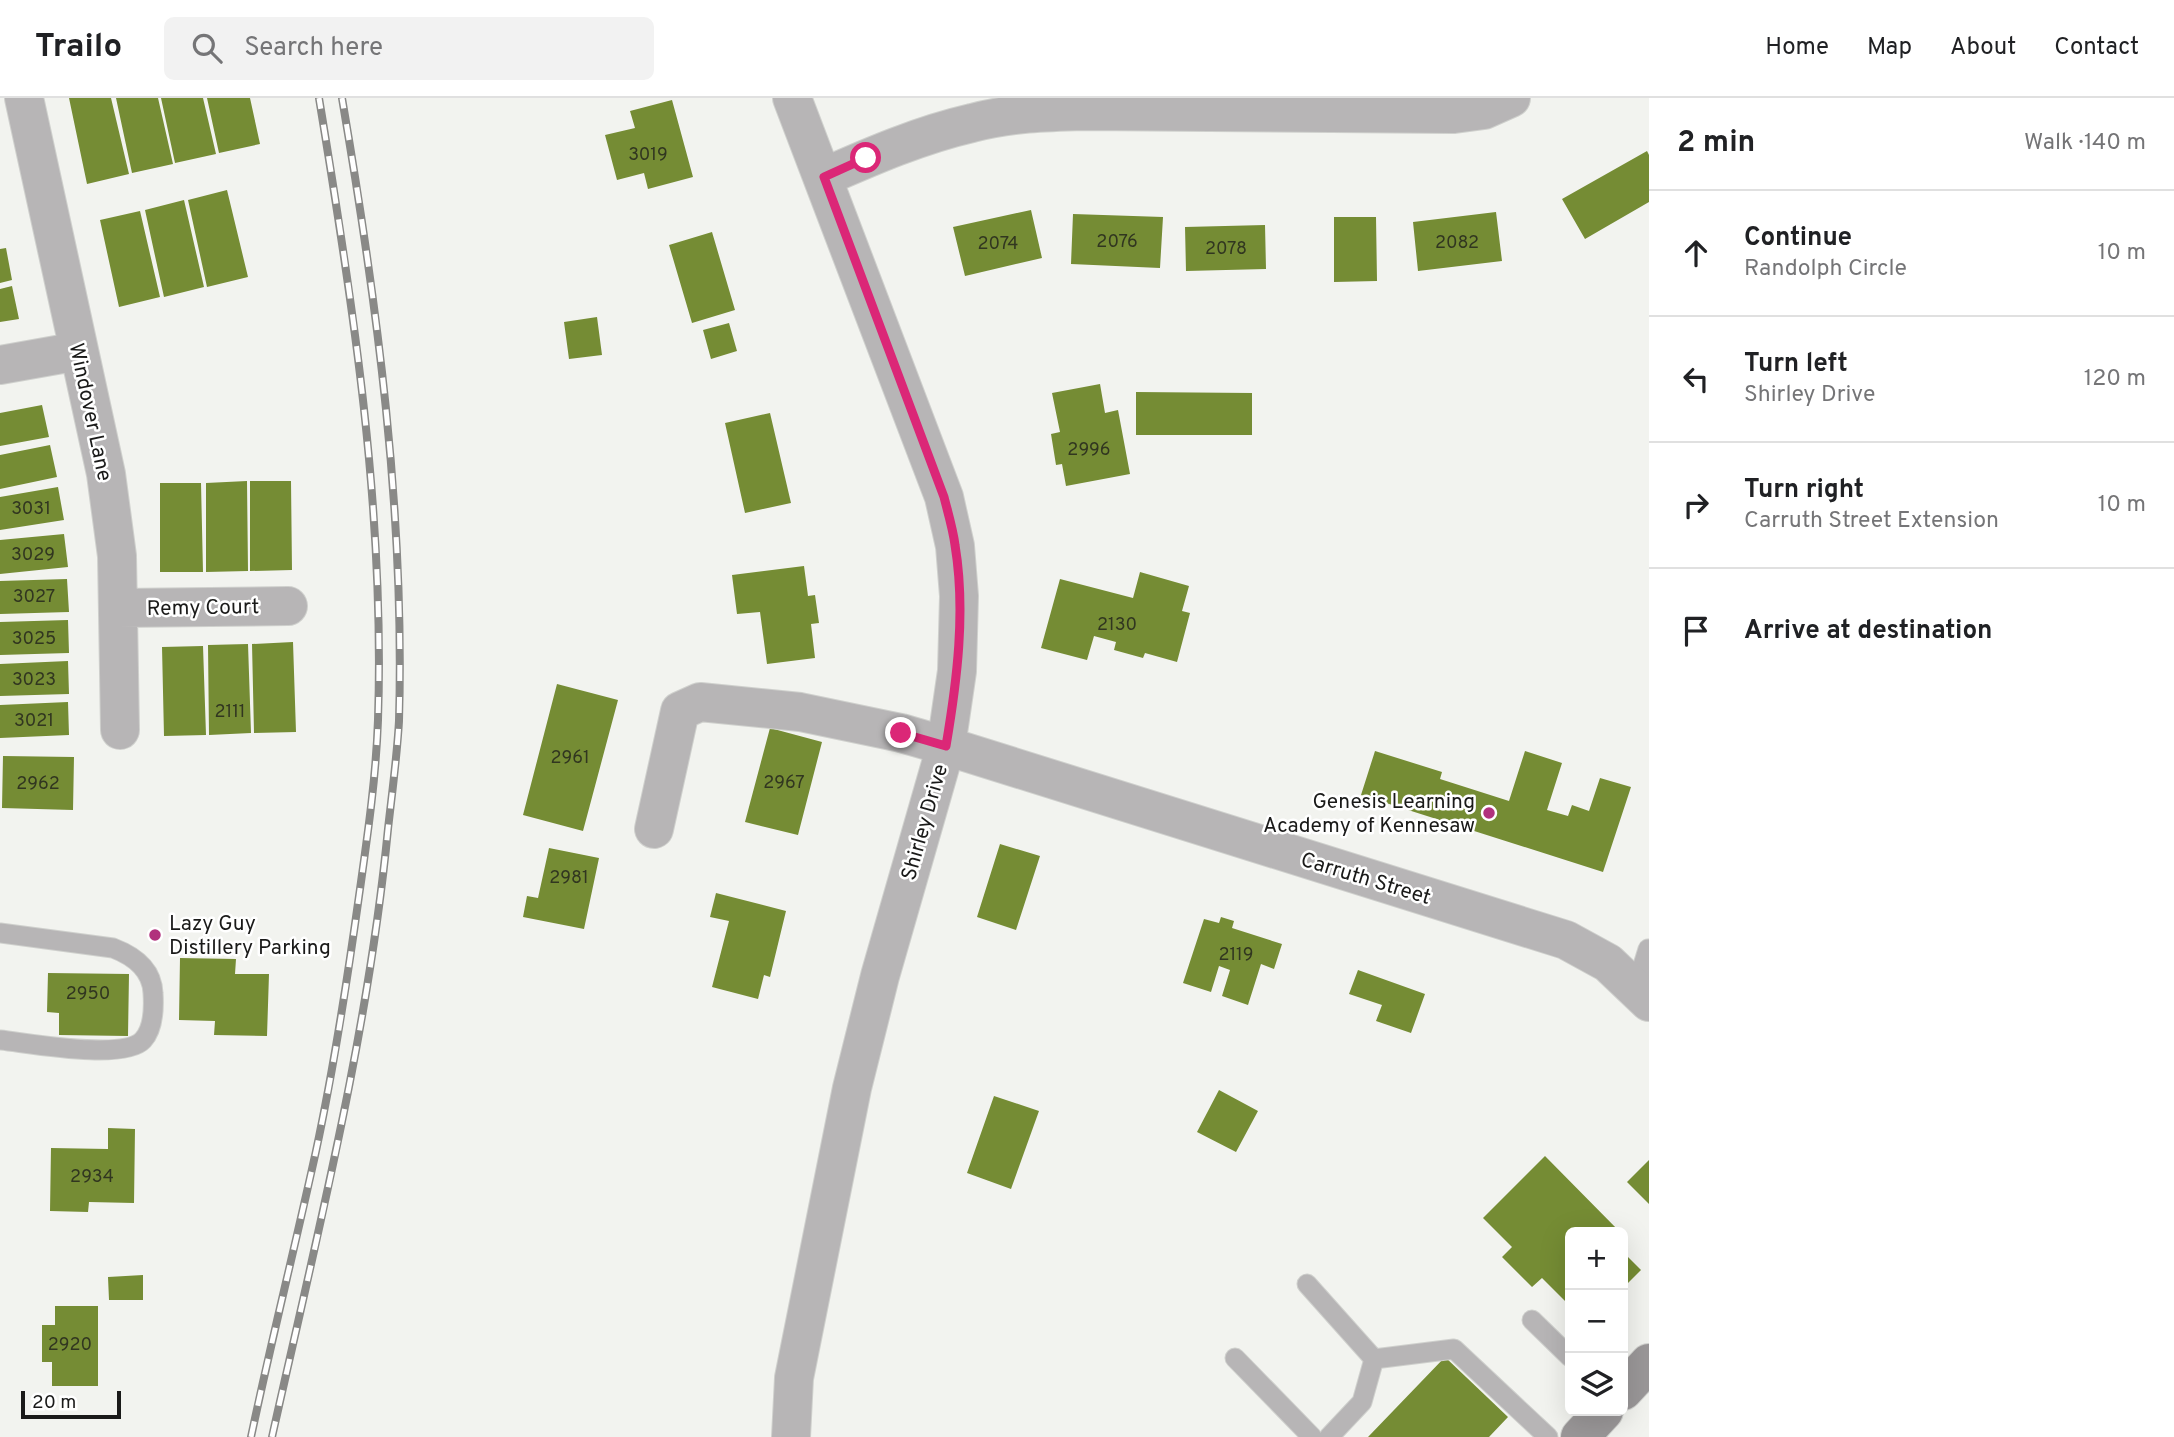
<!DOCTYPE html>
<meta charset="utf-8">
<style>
body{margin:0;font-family:Overpass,sans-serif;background:#f2f2f2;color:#202124}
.controls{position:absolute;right:21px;bottom:21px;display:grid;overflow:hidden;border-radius:10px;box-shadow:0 7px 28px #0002}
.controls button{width:63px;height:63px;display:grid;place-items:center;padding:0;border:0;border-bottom:2px solid #e0e0e0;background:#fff;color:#202124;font:35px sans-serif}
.scale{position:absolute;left:21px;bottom:18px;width:100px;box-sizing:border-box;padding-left:7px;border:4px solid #1a1a19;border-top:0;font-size:19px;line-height:24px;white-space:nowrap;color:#1a1a19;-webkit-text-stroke:5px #fff;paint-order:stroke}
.stop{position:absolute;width:21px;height:21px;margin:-16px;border:5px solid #db2777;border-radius:50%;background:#fff}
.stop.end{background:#db2777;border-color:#fff;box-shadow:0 2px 7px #0008}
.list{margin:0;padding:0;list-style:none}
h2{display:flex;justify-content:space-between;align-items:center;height:91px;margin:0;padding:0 28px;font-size:30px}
h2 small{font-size:23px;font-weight:400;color:#757577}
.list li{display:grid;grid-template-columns:46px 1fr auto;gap:21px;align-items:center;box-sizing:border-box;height:126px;padding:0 28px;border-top:2px solid #e0e0e0}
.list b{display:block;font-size:26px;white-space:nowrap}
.list p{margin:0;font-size:23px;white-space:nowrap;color:#757577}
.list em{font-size:23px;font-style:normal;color:#757577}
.icon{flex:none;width:38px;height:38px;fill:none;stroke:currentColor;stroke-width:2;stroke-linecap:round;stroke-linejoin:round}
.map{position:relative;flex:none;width:1649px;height:1339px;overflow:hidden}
header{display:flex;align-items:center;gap:42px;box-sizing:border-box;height:98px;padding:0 35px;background:#fff;border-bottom:2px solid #e0e0e0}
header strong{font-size:33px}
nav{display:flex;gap:38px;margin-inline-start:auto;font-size:24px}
.search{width:490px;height:63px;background:#f2f2f2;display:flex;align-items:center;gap:18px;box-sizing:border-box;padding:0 24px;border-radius:10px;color:#757577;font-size:26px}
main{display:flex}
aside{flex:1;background:#fff}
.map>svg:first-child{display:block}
.building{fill:#758c34}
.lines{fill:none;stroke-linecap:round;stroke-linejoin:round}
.lane-casing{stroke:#cfd0cd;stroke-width:21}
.street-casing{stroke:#cfd0cd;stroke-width:40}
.secondary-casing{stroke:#cfd0cd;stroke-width:40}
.lane{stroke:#b7b5b6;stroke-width:19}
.street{stroke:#b7b5b6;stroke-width:38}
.secondary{stroke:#9a9798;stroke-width:38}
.rail-casing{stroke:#898987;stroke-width:8}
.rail{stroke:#fff;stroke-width:5;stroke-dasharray:16;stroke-linecap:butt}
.route{stroke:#db2777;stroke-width:9}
.poi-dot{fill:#b1317d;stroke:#fff;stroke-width:2.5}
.labels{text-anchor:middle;stroke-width:5;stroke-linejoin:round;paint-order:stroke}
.number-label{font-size:18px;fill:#313620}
.street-label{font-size:21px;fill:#1a1a19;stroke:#fff}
.poi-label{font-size:21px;fill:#1a1a19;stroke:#fff;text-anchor:end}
</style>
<header>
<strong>Trailo</strong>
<div class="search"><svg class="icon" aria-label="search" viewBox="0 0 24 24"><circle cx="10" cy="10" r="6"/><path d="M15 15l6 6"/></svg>Search here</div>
<nav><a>Home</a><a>Map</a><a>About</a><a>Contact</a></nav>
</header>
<main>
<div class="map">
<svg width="1649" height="1339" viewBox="0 0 1649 1339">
<rect width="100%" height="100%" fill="#f2f3ef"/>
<path class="building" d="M 69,0 L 111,0 L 129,76 L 87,86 Z
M 116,0 L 158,0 L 173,66 L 132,75 Z
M 161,0 L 203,0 L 216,56 L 175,65 Z
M 207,0 L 250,0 L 260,46 L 219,55 Z
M 672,2 L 693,79 L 648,91 L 644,75 L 617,82 L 605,37 L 635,30 L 630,13 Z
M 1647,53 L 1649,57 L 1649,104 L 1585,141 L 1562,101 Z
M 227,92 L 248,179 L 207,189 L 188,102 Z
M 184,102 L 204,189 L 164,199 L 145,112 Z
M 1031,112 L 1042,160 L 965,178 L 953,129 Z
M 140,113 L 160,199 L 119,209 L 100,122 Z
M 1496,114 L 1502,163 L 1418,173 L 1413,124 Z
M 1073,116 L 1163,119 L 1160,170 L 1071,166 Z
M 1334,119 L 1376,119 L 1377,183 L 1334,184 Z
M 1265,127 L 1266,171 L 1186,173 L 1185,129 Z
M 712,134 L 735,212 L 692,225 L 669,147 Z
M 6,150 L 12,182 L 0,185 L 0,151 Z
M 12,188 L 19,221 L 0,224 L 0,191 Z
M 597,219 L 602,257 L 569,261 L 564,224 Z
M 729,225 L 737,253 L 711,261 L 703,232 Z
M 1100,286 L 1105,315 L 1118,312 L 1130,376 L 1066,388 L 1062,366 L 1056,367 L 1051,336 L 1060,334 L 1052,295 Z
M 1136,294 L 1252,295 L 1252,337 L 1136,337 Z
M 42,307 L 49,339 L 0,348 L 0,315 Z
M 770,315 L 791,405 L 745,415 L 725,325 Z
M 50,347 L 57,379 L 0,391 L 0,357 Z
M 247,383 L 248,473 L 206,474 L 206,385 Z
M 250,383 L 291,383 L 292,472 L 250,473 Z
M 160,385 L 201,385 L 203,474 L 160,474 Z
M 58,389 L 64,422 L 0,432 L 0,399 Z
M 64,436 L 68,469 L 0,476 L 0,442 Z
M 804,468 L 808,498 L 815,497 L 819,525 L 811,526 L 815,560 L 767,566 L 760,514 L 737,516 L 732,477 Z
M 1140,474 L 1189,488 L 1182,513 L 1190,515 L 1177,564 L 1145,555 L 1143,560 L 1114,552 L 1116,544 L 1094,538 L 1087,562 L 1041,550 L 1060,481 L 1133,500 Z
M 67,481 L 69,514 L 0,516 L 0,483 Z
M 68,522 L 69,555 L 0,557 L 0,524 Z
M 293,544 L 296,634 L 254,635 L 252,546 Z
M 248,546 L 251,635 L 209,637 L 208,547 Z
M 203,548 L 206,637 L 164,638 L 162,549 Z
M 68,563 L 69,596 L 0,598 L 0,566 Z
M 557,586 L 618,602 L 583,733 L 523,717 Z
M 68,604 L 69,637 L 0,640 L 0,607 Z
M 770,630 L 822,644 L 798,737 L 745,724 Z
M 1375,653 L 1442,674 L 1440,681 L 1509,703 L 1525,653 L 1562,665 L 1547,712 L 1568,718 L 1572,707 L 1589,713 L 1600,680 L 1631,689 L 1603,774 L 1361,697 Z
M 3,658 L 74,659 L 73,712 L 2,710 Z
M 1000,746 L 1040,758 L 1016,832 L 977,819 Z
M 549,750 L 599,760 L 584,831 L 523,819 L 527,798 L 538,800 Z
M 716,795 L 786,813 L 770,879 L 764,877 L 758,901 L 712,889 L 729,823 L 710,819 Z
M 1221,819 L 1234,823 L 1232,830 L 1282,846 L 1274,871 L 1261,866 L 1248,907 L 1222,898 L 1230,872 L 1219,868 L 1211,894 L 1183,885 L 1204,821 L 1219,825 Z
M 180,860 L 236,861 L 235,876 L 269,876 L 267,938 L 214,937 L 215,923 L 179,922 Z
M 1358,872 L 1425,896 L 1411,935 L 1376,923 L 1382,907 L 1349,896 Z
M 48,875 L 129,876 L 128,938 L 59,937 L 59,915 L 47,914 Z
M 1219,992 L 1258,1013 L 1236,1054 L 1197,1034 Z
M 994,998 L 1039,1013 L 1011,1091 L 967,1075 Z
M 108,1030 L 135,1031 L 134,1105 L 89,1104 L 88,1114 L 50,1113 L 51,1050 L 108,1051 Z
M 1545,1058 L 1620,1134 L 1570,1134 L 1570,1208 L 1542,1180 L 1532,1189 L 1502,1159 L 1512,1149 L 1483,1120 Z
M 1649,1062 L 1649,1106 L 1627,1084 Z
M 1623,1154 L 1641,1172 L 1623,1190 Z
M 143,1177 L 143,1202 L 109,1202 L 108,1179 Z
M 55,1208 L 98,1208 L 98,1288 L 52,1288 L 52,1264 L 42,1264 L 42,1227 L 55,1227 Z
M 1445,1259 L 1508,1319 L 1489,1339 L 1368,1339 Z"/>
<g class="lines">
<g class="lane-casing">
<path id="lane" d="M 0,835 L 113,850 C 134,858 152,871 153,895 C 154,910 154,930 143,942 C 124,963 29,945 0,942
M 1636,890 L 1648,851
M 1307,1186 L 1374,1261 L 1362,1304 L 1329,1339
M 1532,1222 L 1570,1259
M 1235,1260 L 1312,1339
M 1374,1261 L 1454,1251 L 1548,1339"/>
</g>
<g class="street-casing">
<path id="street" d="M 24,0 L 106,376 L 117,458 L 120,632
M 824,79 C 872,58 920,37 972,25 C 1009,15 1047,14 1085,13 L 1454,16 L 1484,12 L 1511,0
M 0,267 L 79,253
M 119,510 L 288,508
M 654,731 L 680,613 L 700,604 L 800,614 L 901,635 L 946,648 L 1566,842 L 1608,865 L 1649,904
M 791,1339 L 794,1280 L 852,990 L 880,878 L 946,648 L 950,621 L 957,573 L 959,498 L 955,448 L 944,399 L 792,0"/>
</g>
<g class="secondary-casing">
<path id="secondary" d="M 1623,1293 L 1649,1265
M 1580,1339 L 1604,1313"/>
</g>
<use href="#lane" class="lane"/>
<use href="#street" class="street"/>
<use href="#secondary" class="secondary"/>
<g class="rail-casing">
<path id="rail" d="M 251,1339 C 271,1244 295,1149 316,1053 C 334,969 347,884 359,798 C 367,741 376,681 378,622 C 385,413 353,206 319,0
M 272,1339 C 317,1137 368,937 388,731 C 392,695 397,659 399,623 C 405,414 377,205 342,0"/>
</g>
<use href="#rail" class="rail"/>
</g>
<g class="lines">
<path class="route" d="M 866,60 L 824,79 L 944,399 C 948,415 953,431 955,447 C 966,513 957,583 946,648 L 901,635"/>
</g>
<g class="poi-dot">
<circle cx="1489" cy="715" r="7"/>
<circle cx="155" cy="837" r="7"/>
</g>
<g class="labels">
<g class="number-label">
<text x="648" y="62">3019</text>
<text x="1117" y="149">2076</text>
<text x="1457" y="150">2082</text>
<text x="998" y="151">2074</text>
<text x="1226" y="156">2078</text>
<text x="1089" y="357">2996</text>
<text x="31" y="416">3031</text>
<text x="33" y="462">3029</text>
<text x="34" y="504">3027</text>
<text x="1117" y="532">2130</text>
<text x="34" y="546">3025</text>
<text x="34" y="587">3023</text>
<text x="230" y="619">2111</text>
<text x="34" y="628">3021</text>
<text x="570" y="665">2961</text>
<text x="784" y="690">2967</text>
<text x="38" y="691">2962</text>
<text x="569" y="785">2981</text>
<text x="1236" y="862">2119</text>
<text x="88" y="901">2950</text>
<text x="92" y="1084">2934</text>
<text x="70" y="1252">2920</text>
</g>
<g class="street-label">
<text transform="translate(91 314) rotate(78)" y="7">Windover Lane</text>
<text transform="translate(203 509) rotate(-1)" y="7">Remy Court</text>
<text transform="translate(924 724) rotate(-74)" y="7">Shirley Drive</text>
<text transform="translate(1366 780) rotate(17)" y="7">Carruth Street</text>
</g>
<g class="poi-label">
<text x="1475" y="710">Genesis Learning<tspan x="1475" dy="24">Academy of Kennesaw</tspan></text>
<text x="169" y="832" text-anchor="start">Lazy Guy<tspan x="169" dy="24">Distillery Parking</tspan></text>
</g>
</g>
</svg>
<div class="controls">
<button>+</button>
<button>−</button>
<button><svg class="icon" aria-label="layers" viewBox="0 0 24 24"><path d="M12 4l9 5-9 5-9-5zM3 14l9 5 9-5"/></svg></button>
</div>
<div class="scale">20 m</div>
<div class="stop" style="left:866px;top:60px"></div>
<div class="stop end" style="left:901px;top:635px"></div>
</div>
<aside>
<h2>2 min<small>Walk · 140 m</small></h2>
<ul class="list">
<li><svg class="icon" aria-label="ahead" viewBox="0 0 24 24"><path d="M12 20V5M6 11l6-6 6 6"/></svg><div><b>Continue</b><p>Randolph Circle</p></div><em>10 m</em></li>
<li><svg class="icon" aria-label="left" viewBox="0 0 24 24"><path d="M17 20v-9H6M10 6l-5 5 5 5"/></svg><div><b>Turn left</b><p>Shirley Drive</p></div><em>120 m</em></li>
<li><svg class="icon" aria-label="right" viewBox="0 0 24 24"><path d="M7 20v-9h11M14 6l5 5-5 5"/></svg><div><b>Turn right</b><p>Carruth Street Extension</p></div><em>10 m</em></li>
<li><svg class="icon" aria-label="arrive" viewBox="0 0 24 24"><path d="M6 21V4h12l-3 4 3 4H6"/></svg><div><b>Arrive at destination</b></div></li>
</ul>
</aside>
</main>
